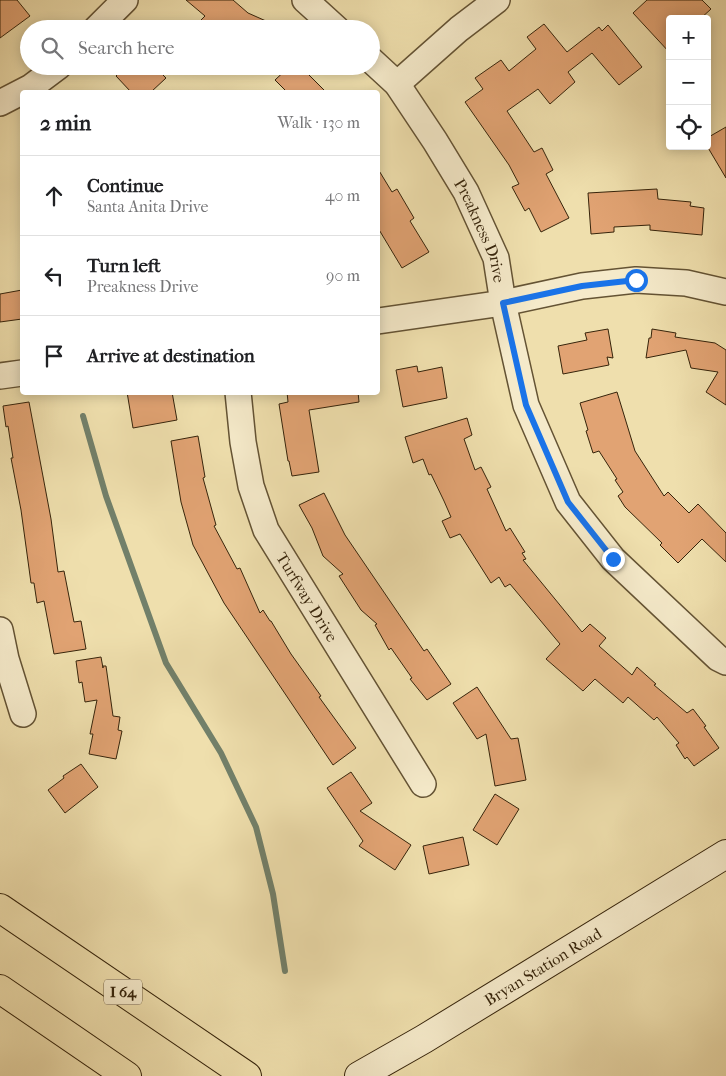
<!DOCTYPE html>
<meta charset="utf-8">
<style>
body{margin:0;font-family:"IM FELL French Canon",serif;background:#f6f6f6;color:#202124}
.controls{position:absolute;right:15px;top:15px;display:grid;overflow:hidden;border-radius:5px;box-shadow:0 2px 12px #0003}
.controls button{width:45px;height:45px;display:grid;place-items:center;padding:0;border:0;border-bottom:1px solid #e0e0e0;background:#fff;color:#202124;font:25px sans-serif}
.stop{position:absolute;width:15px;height:15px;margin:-11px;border:4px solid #1a73e8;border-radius:50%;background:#fff}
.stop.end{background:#1a73e8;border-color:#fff;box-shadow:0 1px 5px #0008}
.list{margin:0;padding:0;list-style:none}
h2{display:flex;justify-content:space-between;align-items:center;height:65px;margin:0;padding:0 20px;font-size:21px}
h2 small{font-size:16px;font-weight:400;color:#757577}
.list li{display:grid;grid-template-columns:32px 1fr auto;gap:15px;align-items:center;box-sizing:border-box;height:80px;padding:0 20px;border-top:1px solid #e0e0e0}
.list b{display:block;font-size:19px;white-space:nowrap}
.list p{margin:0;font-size:16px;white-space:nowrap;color:#757577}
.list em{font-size:16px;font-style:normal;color:#757577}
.icon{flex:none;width:28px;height:28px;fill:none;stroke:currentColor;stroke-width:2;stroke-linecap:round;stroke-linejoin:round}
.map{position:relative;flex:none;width:726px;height:1076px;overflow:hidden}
.search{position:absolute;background:#fff;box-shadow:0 2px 12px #0003;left:20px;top:20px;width:360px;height:55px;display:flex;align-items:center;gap:12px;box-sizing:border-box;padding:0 18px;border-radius:28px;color:#757577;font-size:19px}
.panel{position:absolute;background:#fff;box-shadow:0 2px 12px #0003;left:20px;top:90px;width:360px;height:305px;border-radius:5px}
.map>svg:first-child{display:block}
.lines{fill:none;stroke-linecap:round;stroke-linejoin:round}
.stream{stroke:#72806a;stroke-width:6}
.building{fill:#e1a373;stroke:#36240b}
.minor-casing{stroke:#645334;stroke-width:28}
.secondary-casing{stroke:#36240b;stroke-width:30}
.motorway-casing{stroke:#36240b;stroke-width:30}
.minor{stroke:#f5eaca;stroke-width:25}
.secondary{stroke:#f5eaca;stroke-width:28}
.motorway{stroke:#efdfad;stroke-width:28}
.route{stroke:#1a73e8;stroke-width:6}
.labels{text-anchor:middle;stroke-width:4;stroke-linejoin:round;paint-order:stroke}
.shield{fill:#f5eaca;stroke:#6f5f44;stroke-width:1}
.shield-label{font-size:15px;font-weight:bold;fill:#36240b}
.street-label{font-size:16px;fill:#36240b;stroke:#f5eaca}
</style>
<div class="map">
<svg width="726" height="1076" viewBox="0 0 726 1076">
<rect width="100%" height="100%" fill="#efdfad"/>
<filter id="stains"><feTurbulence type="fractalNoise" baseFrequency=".004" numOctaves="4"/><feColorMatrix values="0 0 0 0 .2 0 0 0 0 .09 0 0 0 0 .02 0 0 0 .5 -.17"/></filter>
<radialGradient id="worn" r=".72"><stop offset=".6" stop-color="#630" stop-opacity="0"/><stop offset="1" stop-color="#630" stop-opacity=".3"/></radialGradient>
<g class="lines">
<path class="stream" d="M 83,416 L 106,496 L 166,663 L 221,753 L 256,827 L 273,894 L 285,971"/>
</g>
<path class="building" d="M 0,0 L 17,0 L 30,16 L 0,38 Z
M 186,0 L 233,0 L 248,13 L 284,29 L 192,29 L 205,16 Z
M 647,0 L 702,0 L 711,9 L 700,19 L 670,19 L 670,53 L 633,13 Z
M 544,24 L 567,52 L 599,27 L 602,31 L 608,25 L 642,67 L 619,85 L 592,53 L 568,72 L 575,82 L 550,104 L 538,89 L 507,111 L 534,152 L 542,148 L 553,170 L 546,174 L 569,218 L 541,232 L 529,208 L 525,211 L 512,187 L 519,184 L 509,165 L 465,102 L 483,89 L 475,78 L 501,60 L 509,71 L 536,49 L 527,37 Z
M 126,66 L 154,66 L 166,78 L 151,92 L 131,92 L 116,76 Z
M 290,66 L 300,66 L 326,92 L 287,92 L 275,80 Z
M 726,127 L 726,178 L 707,146 L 707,138 Z
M 378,169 L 392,192 L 397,189 L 414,218 L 410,221 L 429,252 L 402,268 L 378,228 Z
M 657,189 L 658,199 L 691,202 L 690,206 L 704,208 L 702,235 L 650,230 L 650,225 L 614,227 L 614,232 L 591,234 L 588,193 Z
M 22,290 L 22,319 L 0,322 L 0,294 Z
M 608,329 L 613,358 L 607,357 L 609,365 L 563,374 L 558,346 L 587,340 L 585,333 Z
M 652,329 L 676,333 L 675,337 L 715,343 L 726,350 L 726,405 L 706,392 L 718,372 L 691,368 L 686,350 L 646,358 L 649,338 L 651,338 Z
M 417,366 L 418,372 L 442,367 L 447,398 L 403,407 L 396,370 Z
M 127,392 L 172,392 L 177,420 L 133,428 Z
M 287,392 L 358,392 L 359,402 L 309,410 L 319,472 L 292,476 L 289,461 L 288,461 L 279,404 L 288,402 Z
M 617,392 L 635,451 L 664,496 L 668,492 L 689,513 L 698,504 L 726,533 L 726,562 L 702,539 L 678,563 L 660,545 L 662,543 L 625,507 L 618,496 L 623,492 L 615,480 L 617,479 L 599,451 L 593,453 L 586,431 L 588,430 L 580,403 Z
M 29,402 L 51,519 L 58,572 L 64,571 L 74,622 L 81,621 L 86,649 L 54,654 L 44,601 L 37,603 L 34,583 L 31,583 L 21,510 L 11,458 L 13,458 L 8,426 L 6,427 L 3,406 Z
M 467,418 L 472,435 L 464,439 L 475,470 L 481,467 L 491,487 L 487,489 L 506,531 L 510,528 L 525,552 L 522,553 L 526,559 L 523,560 L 582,632 L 590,624 L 606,638 L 599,646 L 632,675 L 637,667 L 656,684 L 654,685 L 687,713 L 693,709 L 706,726 L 704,727 L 719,748 L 694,766 L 687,757 L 685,759 L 676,745 L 679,743 L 657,717 L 654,720 L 628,697 L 623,703 L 595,679 L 583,691 L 546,659 L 560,644 L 510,584 L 505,587 L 499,577 L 491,583 L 460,534 L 450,538 L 442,521 L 451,517 L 444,501 L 431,474 L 429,475 L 423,459 L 413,463 L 405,437 Z
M 198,436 L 205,477 L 203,478 L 216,525 L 214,526 L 237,569 L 240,568 L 260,613 L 263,610 L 270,621 L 271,621 L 291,654 L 321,696 L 319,697 L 356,748 L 333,765 L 224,603 L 193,545 L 181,502 L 171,441 Z
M 324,493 L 345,535 L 424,651 L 427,649 L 451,684 L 427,700 L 410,679 L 412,678 L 391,648 L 389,650 L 375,625 L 377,624 L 361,610 L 339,576 L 343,574 L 323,556 L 312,528 L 299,505 Z
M 101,657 L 103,668 L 103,666 L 106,666 L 113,716 L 120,717 L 118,730 L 122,731 L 116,759 L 89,754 L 93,734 L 90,734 L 97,700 L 85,702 L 82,682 L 79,683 L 76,661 Z
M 477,687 L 511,739 L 518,738 L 526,780 L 495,786 L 486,734 L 477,739 L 453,703 Z
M 81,764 L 98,787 L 65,813 L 48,790 L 64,778 L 63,776 Z
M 351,772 L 372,803 L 360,811 L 411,845 L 395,870 L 359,846 L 363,841 L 327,788 Z
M 495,794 L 519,809 L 497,845 L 473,830 Z
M 463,837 L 469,865 L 429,874 L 423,846 Z"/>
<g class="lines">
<g class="minor-casing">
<g id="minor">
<path d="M 305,0 L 337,29"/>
<path d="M 96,29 L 125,0"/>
<path id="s1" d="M 371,60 L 397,84 L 435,141 L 466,192 L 496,258 L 503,303 L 526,405 L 568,502 L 613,559 L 718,658 L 726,662"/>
<path d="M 397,84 L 459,29 L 497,0"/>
<path d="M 0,103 L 31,87 L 59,66"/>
<path d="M 378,321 L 503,303 L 582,286 L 636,280 L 686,283 L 726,292"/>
<path d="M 0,376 L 22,373"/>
<path id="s2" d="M 238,392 L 243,442 L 251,486 L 266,530 L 423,784"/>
<path d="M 0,630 L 6,659 L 23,714"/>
</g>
</g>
<g class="secondary-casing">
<g id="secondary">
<path id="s3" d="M 359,1076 L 424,1039 L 726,854"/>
</g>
</g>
<g class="motorway-casing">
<path id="motorway" d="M 0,908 L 247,1076
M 0,989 L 127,1076"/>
</g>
<use href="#minor" class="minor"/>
<use href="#secondary" class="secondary"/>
<use href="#motorway" class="motorway"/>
</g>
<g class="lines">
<path class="route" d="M 613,559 L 568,502 L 526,405 L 503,303 L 582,286 L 636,280"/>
</g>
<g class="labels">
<rect class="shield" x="104" y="979.5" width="38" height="25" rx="4"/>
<g class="shield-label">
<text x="123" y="997">I 64</text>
</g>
<g class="street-label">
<text dy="6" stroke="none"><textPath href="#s1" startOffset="205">Preakness Drive</textPath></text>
<text dy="6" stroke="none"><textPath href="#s2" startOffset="220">Turfway Drive</textPath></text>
<text dy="6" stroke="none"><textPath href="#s3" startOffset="214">Bryan Station Road</textPath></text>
</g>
</g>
<rect width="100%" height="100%" filter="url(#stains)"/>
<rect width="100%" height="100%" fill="url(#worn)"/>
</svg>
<div class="controls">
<button>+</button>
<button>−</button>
<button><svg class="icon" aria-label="locate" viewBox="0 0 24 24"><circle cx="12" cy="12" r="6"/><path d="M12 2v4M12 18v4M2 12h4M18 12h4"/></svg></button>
</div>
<div class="stop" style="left:636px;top:280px"></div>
<div class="stop end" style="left:613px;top:559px"></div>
<div class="search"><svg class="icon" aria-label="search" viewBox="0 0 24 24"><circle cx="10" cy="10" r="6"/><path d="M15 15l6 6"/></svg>Search here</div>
<section class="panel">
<h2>2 min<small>Walk · 130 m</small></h2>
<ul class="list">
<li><svg class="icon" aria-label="ahead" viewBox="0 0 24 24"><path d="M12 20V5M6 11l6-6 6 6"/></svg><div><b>Continue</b><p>Santa Anita Drive</p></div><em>40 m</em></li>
<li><svg class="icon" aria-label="left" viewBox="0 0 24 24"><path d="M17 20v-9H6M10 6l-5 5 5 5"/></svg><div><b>Turn left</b><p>Preakness Drive</p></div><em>90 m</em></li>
<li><svg class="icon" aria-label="arrive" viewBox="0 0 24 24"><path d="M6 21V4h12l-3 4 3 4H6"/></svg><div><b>Arrive at destination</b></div></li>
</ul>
</section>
</div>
